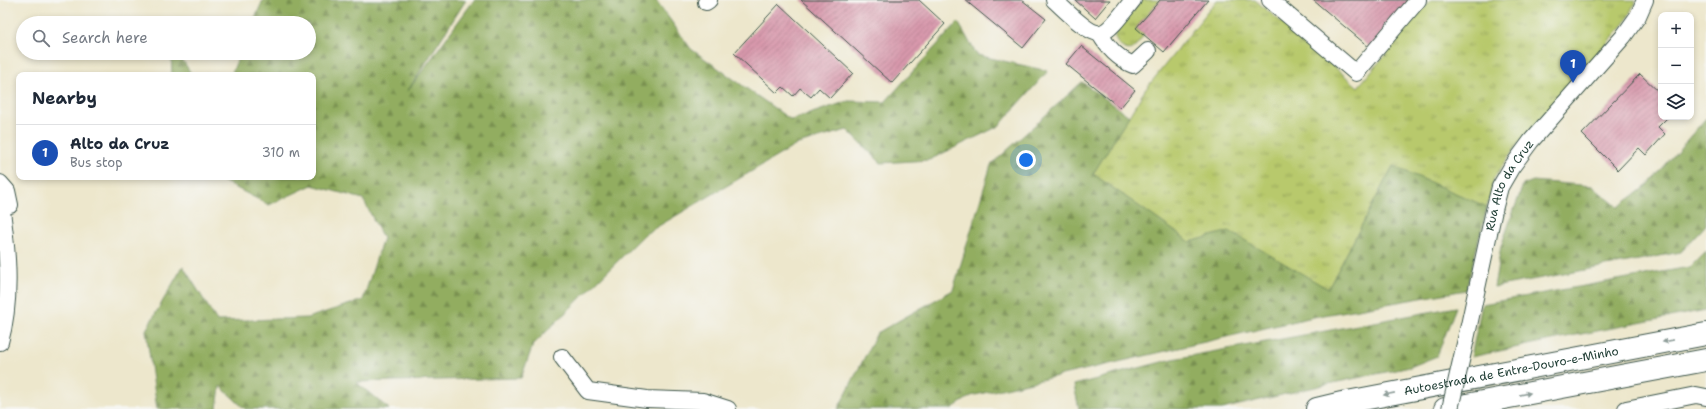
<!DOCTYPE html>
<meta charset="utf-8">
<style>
body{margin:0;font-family:"Shantell Sans",sans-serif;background:#f2f2f3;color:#1f2937}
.controls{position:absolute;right:12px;top:12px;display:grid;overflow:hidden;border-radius:8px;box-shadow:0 2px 6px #0003}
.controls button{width:36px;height:36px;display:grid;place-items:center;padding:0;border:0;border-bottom:1px solid #e0e1e3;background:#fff;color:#1f2937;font:20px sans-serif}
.you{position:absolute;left:1026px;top:160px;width:14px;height:14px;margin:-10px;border:3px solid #fff;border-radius:50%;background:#1a73e8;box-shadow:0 0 0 6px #1a73e833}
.badge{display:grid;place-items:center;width:26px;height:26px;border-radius:50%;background:#b5179e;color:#fff;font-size:13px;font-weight:700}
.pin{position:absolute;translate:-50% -33px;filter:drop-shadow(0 1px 2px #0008)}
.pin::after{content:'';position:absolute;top:21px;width:14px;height:12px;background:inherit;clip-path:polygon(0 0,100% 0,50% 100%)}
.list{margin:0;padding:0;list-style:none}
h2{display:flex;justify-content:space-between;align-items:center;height:52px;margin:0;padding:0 16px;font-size:17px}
h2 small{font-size:13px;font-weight:400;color:#747a83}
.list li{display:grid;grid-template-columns:26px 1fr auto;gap:12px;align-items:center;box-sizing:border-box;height:56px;padding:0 16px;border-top:1px solid #e0e1e3}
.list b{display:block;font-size:15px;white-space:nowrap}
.list p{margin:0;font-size:13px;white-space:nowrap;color:#747a83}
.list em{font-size:13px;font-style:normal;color:#747a83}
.icon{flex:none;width:22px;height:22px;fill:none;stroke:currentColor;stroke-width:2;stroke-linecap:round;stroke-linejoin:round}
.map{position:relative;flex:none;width:1706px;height:409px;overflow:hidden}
.search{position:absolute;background:#fff;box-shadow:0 2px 6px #0003;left:16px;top:16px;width:300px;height:44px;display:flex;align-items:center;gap:10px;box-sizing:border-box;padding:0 14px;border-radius:22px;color:#747a83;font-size:15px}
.panel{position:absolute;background:#fff;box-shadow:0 2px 6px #0003;left:16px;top:72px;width:300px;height:108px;border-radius:8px}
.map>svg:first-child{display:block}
.grass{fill:url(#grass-tufts);stroke:#6c8350}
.forest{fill:url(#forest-firs);stroke:#58754a}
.building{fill:url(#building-hatch)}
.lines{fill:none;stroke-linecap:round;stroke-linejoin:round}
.minor-casing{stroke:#3e564b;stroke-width:18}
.highway-casing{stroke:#3e564b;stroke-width:24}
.minor{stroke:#fff;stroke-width:16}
.highway{stroke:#fff;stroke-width:22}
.minor-bridge-casing{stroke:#3e564b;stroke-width:18;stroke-linecap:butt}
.minor-bridge{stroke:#fff;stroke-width:16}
.oneway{fill:#8f9e9a}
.labels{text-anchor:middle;stroke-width:3.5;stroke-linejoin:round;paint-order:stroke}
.street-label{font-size:12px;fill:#1f3d34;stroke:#f6f6f2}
</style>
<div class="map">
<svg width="1706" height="409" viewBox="0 0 1706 409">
<defs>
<pattern id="grass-tufts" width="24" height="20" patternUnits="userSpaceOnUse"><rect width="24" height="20" fill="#b8c96c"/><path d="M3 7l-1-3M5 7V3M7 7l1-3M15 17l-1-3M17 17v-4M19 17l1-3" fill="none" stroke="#95a45a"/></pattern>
<pattern id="forest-firs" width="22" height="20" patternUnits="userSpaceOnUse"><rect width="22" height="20" fill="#92ad60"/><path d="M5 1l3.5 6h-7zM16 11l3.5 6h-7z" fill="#778e50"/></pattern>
<pattern id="building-hatch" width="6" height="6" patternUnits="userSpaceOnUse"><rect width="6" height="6" fill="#d898ac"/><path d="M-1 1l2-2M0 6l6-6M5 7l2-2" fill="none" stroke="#af7d8d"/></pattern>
</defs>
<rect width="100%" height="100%" fill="#f6f6f2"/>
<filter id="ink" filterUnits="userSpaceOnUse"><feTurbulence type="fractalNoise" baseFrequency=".025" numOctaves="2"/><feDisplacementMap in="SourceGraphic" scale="8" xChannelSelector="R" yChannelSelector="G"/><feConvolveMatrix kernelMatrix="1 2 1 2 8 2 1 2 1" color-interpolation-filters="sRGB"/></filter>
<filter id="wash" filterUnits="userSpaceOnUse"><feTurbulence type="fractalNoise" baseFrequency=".012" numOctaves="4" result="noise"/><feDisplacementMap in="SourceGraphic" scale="16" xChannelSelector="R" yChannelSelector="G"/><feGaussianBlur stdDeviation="0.9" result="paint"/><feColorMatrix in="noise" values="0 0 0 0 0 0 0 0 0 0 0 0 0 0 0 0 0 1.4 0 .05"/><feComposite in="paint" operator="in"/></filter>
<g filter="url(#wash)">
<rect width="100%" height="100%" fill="#ede7cc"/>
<path class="grass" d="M 1142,0 L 1160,0 L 1136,28 L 1144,35 C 1141,39 1138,45 1134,48 C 1126,54 1114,43 1115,34 Z
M 1217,0 L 1255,0 L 1358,87 L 1431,0 L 1636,0 L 1625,23 L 1518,144 L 1494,178 L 1487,207 L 1393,166 L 1328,289 L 1229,232 L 1190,242 L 1093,174 L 1145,90 Z"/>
<path class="forest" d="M 263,0 L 466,0 L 407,92 L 474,0 L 656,0 L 691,49 L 791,120 L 848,101 L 885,102 L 958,22 L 977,55 L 1048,71 L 999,126 L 929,160 L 881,163 L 847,130 L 798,144 L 645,234 L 533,345 L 521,378 L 356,382 L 389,409 L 245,409 L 220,386 L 217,409 L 157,409 L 146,330 L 183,266 L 217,321 L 307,318 L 363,300 L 383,238 L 363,199 L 312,185 L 269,205 L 215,177 L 313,177 L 313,75 L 231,75 L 240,53 L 309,53 L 309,23 L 253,23 Z
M 171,53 L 178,53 L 192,75 L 172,75 Z
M 1082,82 L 1129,116 L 1093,174 L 1190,242 L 1229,231 L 1328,289 L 1393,166 L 1487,207 L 1466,290 L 1313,317 L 971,396 L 951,409 L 838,409 L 877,333 L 953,290 L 991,165 Z
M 1706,118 L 1706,225 L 1681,252 L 1494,287 L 1501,246 L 1523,185 L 1533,181 L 1592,186 L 1618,207 L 1648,185 Z
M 1706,251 L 1706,310 L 1571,336 L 1471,357 L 1482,304 L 1690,267 Z
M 1456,307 L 1437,356 L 1410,367 L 1328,384 L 1222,409 L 1079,409 L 1074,385 L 1173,359 Z"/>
<g id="blocks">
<path class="building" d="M 801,0 L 919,0 L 945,24 L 892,83 Z
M 965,0 L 1022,0 L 1046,19 L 1023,48 Z
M 1075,0 L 1110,0 L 1095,18 Z
M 1160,0 L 1208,0 L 1164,52 L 1136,28 Z
M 1313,0 L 1410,0 L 1370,48 Z
M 779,4 L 853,73 L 830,98 L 819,88 L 811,97 L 800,88 L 793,96 L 783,87 L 777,93 L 734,53 Z
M 1081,46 L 1135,90 L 1120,108 L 1066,64 Z
M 1640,74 L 1661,94 L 1661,117 L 1668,117 L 1658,127 L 1665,134 L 1646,155 L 1639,148 L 1618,170 L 1582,134 Z"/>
</g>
</g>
<g filter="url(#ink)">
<use href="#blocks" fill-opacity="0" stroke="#3e564b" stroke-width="1"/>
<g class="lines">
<g class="minor-casing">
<g id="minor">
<path d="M 1054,0 C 1063,8 1090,36 1101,33 C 1111,31 1126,8 1133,0"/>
<path d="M 1270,0 L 1356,73 L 1418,0"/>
<path d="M 706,2 L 709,0"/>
<path d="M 1100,34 C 1107,47 1119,59 1133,65 L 1148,51"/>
<path d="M 0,183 L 7,191 L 10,205"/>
<path d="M 0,197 C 7,244 13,296 0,342"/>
<path id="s1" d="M 1466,339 L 1494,210 L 1500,187 L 1511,168 L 1531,141 L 1623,37 L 1638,16 L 1645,0"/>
<path d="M 562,357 L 588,391 L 647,399 L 703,401 L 728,409"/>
<path d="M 1626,409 L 1696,395 L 1706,397"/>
</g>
</g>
<g class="highway-casing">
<g id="highway">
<path id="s2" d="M 1317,409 L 1342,403 L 1706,334"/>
<path d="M 1445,409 L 1706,360"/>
</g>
</g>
<use href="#minor" class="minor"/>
<use href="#highway" class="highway"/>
<g class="minor-bridge-casing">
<path id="minor-bridge" d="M 1450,409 L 1466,339"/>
</g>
<use href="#minor-bridge" class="minor-bridge"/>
</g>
<defs><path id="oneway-solid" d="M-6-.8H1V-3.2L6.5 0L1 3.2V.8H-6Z"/></defs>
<g class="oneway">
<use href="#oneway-solid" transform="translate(1668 341) rotate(169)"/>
<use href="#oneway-solid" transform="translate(1389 394) rotate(169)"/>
<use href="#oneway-solid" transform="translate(1525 394) rotate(-11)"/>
</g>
</g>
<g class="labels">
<g class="street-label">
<text dy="4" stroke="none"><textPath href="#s1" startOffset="161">Rua Alto da Cruz</textPath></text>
<text dy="4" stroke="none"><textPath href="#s2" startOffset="198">Autoestrada de Entre-Douro-e-Minho</textPath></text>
</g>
</g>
</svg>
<div class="controls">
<button>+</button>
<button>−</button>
<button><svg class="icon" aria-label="layers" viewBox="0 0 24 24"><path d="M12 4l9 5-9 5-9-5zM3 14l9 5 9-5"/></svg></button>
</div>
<div class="you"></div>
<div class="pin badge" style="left:1573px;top:83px;background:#1a4fb4">1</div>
<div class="search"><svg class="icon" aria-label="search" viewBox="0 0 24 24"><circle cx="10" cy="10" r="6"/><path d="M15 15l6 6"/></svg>Search here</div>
<section class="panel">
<h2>Nearby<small></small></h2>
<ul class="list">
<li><span class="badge" style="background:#1a4fb4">1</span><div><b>Alto da Cruz</b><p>Bus stop</p></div><em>310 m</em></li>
</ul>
</section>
</div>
